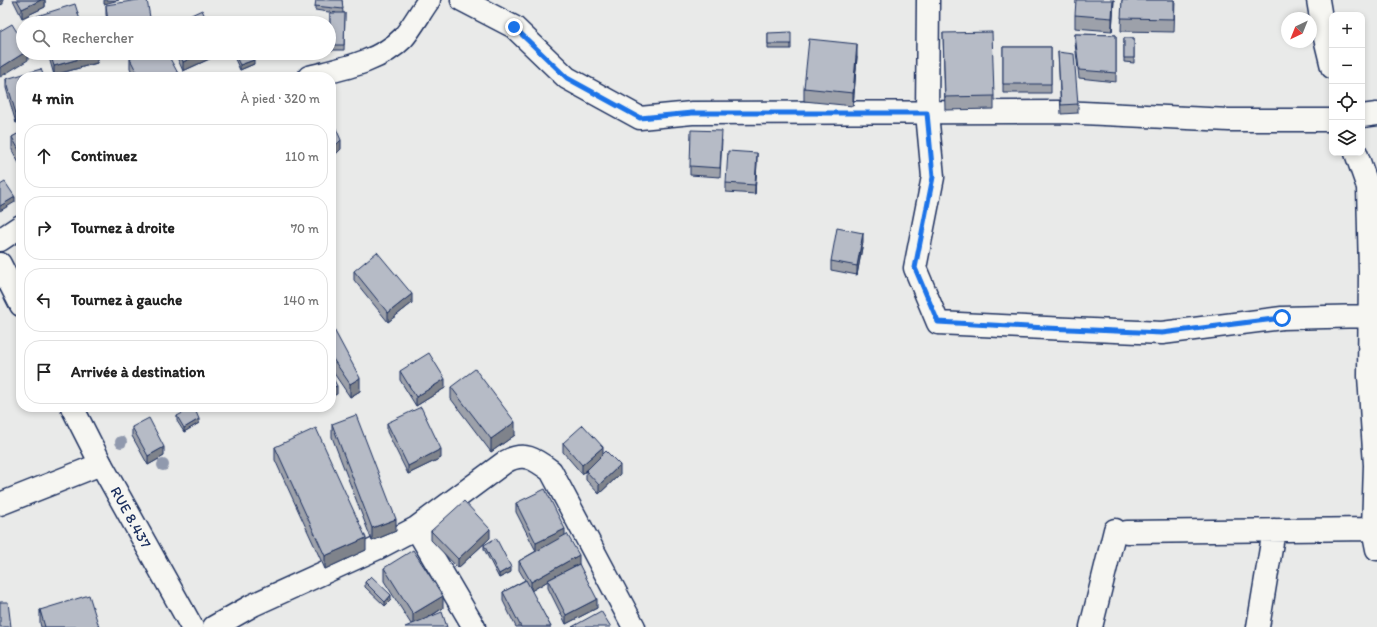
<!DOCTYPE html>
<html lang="fr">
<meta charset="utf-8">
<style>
body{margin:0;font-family:Itim,sans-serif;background:#f2f2f2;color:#222}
.controls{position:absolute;right:12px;top:12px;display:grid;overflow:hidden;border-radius:8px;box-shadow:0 2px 6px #0003}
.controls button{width:36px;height:36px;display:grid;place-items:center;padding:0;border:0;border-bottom:1px solid #e0e0e0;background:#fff;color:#222;font:20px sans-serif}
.compass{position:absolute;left:1281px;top:12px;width:36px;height:36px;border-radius:50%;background:#fff;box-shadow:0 2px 6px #0003;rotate:223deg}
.stop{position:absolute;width:12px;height:12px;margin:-9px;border:3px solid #1a73e8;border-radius:50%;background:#fff}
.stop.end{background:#1a73e8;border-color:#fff;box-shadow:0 1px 4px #0008}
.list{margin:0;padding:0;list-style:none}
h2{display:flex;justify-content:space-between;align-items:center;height:52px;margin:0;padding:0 16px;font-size:17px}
h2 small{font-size:13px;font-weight:400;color:#767676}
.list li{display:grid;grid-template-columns:26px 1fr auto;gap:12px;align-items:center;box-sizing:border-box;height:64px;margin:0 8px 8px;padding:0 8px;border:1px solid #e0e0e0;border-radius:16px}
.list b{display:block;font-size:15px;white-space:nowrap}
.list em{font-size:13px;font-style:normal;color:#767676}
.icon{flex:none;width:22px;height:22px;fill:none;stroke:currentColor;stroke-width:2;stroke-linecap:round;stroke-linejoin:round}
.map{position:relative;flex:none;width:1377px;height:627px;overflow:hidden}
.search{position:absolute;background:#fff;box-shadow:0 2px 6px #0003;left:16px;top:16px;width:320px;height:44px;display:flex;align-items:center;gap:10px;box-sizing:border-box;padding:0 14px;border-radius:22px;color:#767676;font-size:15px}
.panel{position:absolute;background:#fff;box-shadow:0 2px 6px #0003;left:16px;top:72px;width:320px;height:340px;border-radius:16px}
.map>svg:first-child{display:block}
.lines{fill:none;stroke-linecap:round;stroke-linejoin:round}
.minor-casing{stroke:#1b2f5e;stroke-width:25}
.secondary-casing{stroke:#1b2f5e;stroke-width:25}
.minor{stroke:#f6f6f2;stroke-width:22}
.secondary{stroke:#f6f6f2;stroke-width:22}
.tree{fill:#9099ad}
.wall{fill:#9da1aa;stroke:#1b2f5e}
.shaded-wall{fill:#7f838b;stroke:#1b2f5e}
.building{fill:#b6bbc6;stroke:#1b2f5e}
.route{stroke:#1a73e8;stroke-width:5}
.labels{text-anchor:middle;stroke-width:4;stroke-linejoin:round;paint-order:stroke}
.street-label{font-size:15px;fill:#1b2f5e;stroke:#f6f6f2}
</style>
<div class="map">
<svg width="1377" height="627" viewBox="0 0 1377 627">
<rect width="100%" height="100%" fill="#e9eae9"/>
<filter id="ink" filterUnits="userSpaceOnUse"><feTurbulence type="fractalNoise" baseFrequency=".025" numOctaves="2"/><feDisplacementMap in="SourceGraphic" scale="8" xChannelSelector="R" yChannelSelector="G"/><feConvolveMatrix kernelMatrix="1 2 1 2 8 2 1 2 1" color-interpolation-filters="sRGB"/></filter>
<g filter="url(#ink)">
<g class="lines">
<g class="minor-casing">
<path id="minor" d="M 462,0 L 514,27 L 567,78 L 640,118 L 692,113 L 1062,112 L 1229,120 L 1332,120
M 928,0 L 927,113 L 933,177 L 915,268 L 938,323 L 1046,328 L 1162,333 L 1282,318 L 1370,316
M 1318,0 L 1323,30 L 1332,67
M 309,77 C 340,69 380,62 403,38 C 411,29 421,11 429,0
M 1362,116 L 1377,114
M 1356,153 L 1368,187 L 1370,271 L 1369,376 L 1375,465 L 1373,529 L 1377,549
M 0,240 L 21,226
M 0,504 L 101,464
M 416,528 L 474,627
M 1127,532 L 1373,529
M 214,627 L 253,605 L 378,548 L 416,528 L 505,462 C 524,451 535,459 551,471 L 634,627
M 1091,627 L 1115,530
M 1258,627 L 1274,530"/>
</g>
<g class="secondary-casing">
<g id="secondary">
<path d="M 0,264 L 21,305"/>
<path id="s1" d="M 72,407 L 101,464 L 192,627"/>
</g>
</g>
<use href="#minor" class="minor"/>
<use href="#secondary" class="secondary"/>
</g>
<g class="tree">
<circle cx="121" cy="442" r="6"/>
<circle cx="163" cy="465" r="6"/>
</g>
<path class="wall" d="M 13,0 L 45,0 L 45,7 L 22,18 Z
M 342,0 L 343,13 L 345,13 L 344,50 L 330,50 L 330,13 L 336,13 L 315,10 L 315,6 Z
M 1114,0 L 1112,31 L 1075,28 L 1075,15 Z
M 1122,0 L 1175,0 L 1174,32 L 1121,31 Z
M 106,5 L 151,23 L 107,23 L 106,14 Z
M 37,16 L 81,23 L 37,23 Z
M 768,33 L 791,44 L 791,49 L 768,49 Z
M 943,33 L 994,96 L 994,109 L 945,110 Z
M 1075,34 L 1116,35 L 1116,82 L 1079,78 L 1075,43 Z
M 1124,38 L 1134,38 L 1134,63 L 1124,62 Z
M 1003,47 L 1051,47 L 1051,93 L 1003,93 Z
M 1058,52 L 1078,104 L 1078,113 L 1061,114 Z
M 46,53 L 97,53 L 97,63 L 54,75 L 50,61 L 50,55 L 46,56 Z
M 175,53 L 218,53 L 218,55 L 183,71 Z
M 234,53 L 254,64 L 240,70 L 234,57 Z
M 857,57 L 853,106 L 804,101 L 804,88 Z
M 130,59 L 180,77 L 134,77 L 130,68 Z
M 44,77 L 16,123 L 6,88 L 6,79 Z
M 21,132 L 21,167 L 12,150 L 12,137 Z
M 722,140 L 720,177 L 690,175 L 690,166 Z
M 757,162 L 755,194 L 726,192 L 726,183 Z
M 863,242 L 857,275 L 831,270 L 831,261 Z
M 354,271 L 412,303 L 388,322 L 354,280 Z
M 331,324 L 360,391 L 350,397 L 331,369 Z
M 400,371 L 445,388 L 416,406 L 400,380 Z
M 451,387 L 515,435 L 491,452 L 451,399 Z
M 177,416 L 199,423 L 184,432 L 177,421 Z
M 387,423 L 441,458 L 408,474 L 387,432 Z
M 332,424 L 396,531 L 372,541 L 332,437 Z
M 132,427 L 164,456 L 148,465 L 132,436 Z
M 563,443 L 603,454 L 620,474 L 599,494 L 586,480 L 586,471 L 582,474 L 563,452 Z
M 275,447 L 366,550 L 325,569 L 275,460 Z
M 516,503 L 565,535 L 579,564 L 597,608 L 566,624 L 548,588 L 548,581 L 531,591 L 551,627 L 516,627 L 503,601 L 503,592 L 525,580 L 519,570 L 519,561 L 536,551 L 516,512 Z
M 431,531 L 490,538 L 458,568 L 431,540 Z
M 484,545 L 511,572 L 499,578 L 484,549 Z
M 384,568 L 443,608 L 431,616 L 411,624 L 384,581 Z
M 365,582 L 391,600 L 385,606 L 365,587 Z
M 40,610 L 99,627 L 41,627 L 40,623 Z"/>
<path class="shaded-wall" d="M 0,0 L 3,0 L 3,4 L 0,5 Z
M 41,0 L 45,0 L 45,7 L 22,18 L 22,9 Z
M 104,0 L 119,0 L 104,4 Z
M 1113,0 L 1114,0 L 1112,31 L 1112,18 Z
M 857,44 L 857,57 L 853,106 L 853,93 Z
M 24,53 L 28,53 L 28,60 L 0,77 L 0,68 Z
M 46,53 L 50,53 L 50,55 L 46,56 Z
M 203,53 L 218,53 L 218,55 L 183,71 L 183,62 Z
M 97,54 L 97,63 L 54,75 L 54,66 Z
M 254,60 L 254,64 L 240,70 L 240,65 Z
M 21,113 L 21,122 L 16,123 L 16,114 Z
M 341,140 L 341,149 L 331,159 L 331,150 Z
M 757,153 L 757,162 L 755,194 L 755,185 Z
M 15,197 L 15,202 L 0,211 L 0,206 Z
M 863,233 L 863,242 L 857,275 L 857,266 Z
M 412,294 L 412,303 L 388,322 L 388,313 Z
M 360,378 L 360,391 L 350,397 L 350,384 Z
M 445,379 L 445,388 L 416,406 L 416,397 Z
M 337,386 L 337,394 L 331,397 L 331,388 Z
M 199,419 L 199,423 L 184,432 L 184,428 Z
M 515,422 L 515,435 L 491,452 L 491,439 Z
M 164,447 L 164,456 L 148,465 L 148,456 Z
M 603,447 L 603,456 L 582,474 L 582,465 Z
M 441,449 L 441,458 L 408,474 L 408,466 Z
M 620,465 L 620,474 L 599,494 L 599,485 Z
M 396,519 L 396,531 L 372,541 L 372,528 Z
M 490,529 L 490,538 L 458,568 L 458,559 Z
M 565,529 L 565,538 L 536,552 L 536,543 Z
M 366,538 L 366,550 L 325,569 L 325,556 Z
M 579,555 L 579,564 L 548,580 L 548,581 L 531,591 L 531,582 Z
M 511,567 L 511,572 L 499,578 L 499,574 Z
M 391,595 L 391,600 L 385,606 L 385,602 Z
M 443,596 L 443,608 L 413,627 L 413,614 Z
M 597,599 L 597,608 L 566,624 L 566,615 Z"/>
<path class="building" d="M 17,0 L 41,0 L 22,9 Z
M 138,0 L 147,0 L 151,23 L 108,23 L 106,5 Z
M 316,0 L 342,0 L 343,9 L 315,6 Z
M 1076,0 L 1113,0 L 1112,18 L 1075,15 Z
M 1122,0 L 1174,0 L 1174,19 L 1121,18 Z
M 75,4 L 81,23 L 40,23 L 37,16 Z
M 202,10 L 208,23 L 174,23 Z
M 330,13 L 345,13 L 344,45 L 330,45 Z
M 12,24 L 23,42 L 23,53 L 24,53 L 0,68 L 0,31 Z
M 791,32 L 791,44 L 768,44 L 768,33 Z
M 992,32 L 994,96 L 945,97 L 943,33 Z
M 1075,34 L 1116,35 L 1116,73 L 1079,70 Z
M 1124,38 L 1134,38 L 1134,58 L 1124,58 Z
M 809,39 L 857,44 L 853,93 L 804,88 Z
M 1003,47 L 1051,47 L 1051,84 L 1003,84 Z
M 1058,52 L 1074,54 L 1078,104 L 1061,105 Z
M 50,53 L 97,53 L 97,54 L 54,66 Z
M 141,53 L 167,53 L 180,77 L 139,77 L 130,59 Z
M 179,53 L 203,53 L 183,62 Z
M 234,53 L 251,53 L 254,60 L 240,65 Z
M 41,69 L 44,77 L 21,77 L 21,113 L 16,114 L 6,79 Z
M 331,117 L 341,140 L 331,150 Z
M 691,130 L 722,131 L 720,168 L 690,166 Z
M 21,132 L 21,154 L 12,137 Z
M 728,151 L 757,153 L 755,185 L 726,183 Z
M 5,182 L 15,197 L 0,206 L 0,185 Z
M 837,228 L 863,233 L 857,266 L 831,261 Z
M 377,252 L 412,294 L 388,313 L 354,271 Z
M 331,324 L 360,378 L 350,384 L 331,356 Z
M 429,353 L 445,379 L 416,397 L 400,371 Z
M 475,369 L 515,422 L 491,439 L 451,387 Z
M 331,374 L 337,386 L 331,388 Z
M 194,407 L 199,419 L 184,428 L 177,416 Z
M 421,407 L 441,449 L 408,466 L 387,423 Z
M 356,415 L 396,519 L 372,528 L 332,424 Z
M 149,418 L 164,447 L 148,456 L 132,427 Z
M 583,425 L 603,447 L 582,465 L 563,443 Z
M 316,428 L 366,538 L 325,556 L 275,447 Z
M 606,451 L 620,465 L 599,485 L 586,471 Z
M 545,489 L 565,529 L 536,543 L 516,503 Z
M 464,501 L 490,529 L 458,559 L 431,531 Z
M 567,534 L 579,555 L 531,582 L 519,561 Z
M 496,538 L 511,567 L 499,574 L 484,545 Z
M 413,550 L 443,596 L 413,614 L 384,568 Z
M 579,564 L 597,599 L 566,615 L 548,580 Z
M 371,576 L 391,595 L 385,602 L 365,582 Z
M 526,580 L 551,627 L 521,627 L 503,592 Z
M 89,595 L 99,627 L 45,627 L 40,610 Z
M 0,602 L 8,602 L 11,627 L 0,627 Z
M 601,611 L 611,627 L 572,627 Z
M 442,612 L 447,627 L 405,627 Z"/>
</g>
<g class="lines" filter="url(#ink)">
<path class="route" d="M 514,27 L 567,78 L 640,118 L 692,113 L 927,113 L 933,177 L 915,268 L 938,322 L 1046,328 L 1162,333 L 1282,318"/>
</g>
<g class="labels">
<g class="street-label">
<text dy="5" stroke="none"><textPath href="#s1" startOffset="125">RUE 8.437</textPath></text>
</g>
</g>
</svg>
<div class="controls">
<button>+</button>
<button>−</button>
<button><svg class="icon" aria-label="locate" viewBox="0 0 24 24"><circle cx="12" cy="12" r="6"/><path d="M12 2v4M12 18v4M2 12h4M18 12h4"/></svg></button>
<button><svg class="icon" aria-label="layers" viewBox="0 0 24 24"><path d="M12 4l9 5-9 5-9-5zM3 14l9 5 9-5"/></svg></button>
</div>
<svg class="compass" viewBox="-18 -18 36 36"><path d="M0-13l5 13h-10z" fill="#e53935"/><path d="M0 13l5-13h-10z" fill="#767676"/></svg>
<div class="stop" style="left:1282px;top:318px"></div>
<div class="stop end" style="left:514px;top:27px"></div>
<div class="search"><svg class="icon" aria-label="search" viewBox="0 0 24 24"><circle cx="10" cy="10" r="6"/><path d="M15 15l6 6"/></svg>Rechercher</div>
<section class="panel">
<h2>4 min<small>À pied · 320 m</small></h2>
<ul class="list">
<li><svg class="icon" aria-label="ahead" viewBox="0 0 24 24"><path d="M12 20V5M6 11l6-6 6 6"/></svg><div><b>Continuez</b></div><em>110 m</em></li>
<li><svg class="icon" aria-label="right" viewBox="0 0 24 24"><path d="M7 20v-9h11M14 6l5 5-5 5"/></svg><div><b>Tournez à droite</b></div><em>70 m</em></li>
<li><svg class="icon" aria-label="left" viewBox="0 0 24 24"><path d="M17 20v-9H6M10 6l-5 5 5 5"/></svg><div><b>Tournez à gauche</b></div><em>140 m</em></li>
<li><svg class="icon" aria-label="arrive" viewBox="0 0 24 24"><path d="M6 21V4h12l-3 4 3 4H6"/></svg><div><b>Arrivée à destination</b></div></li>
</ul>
</section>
</div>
